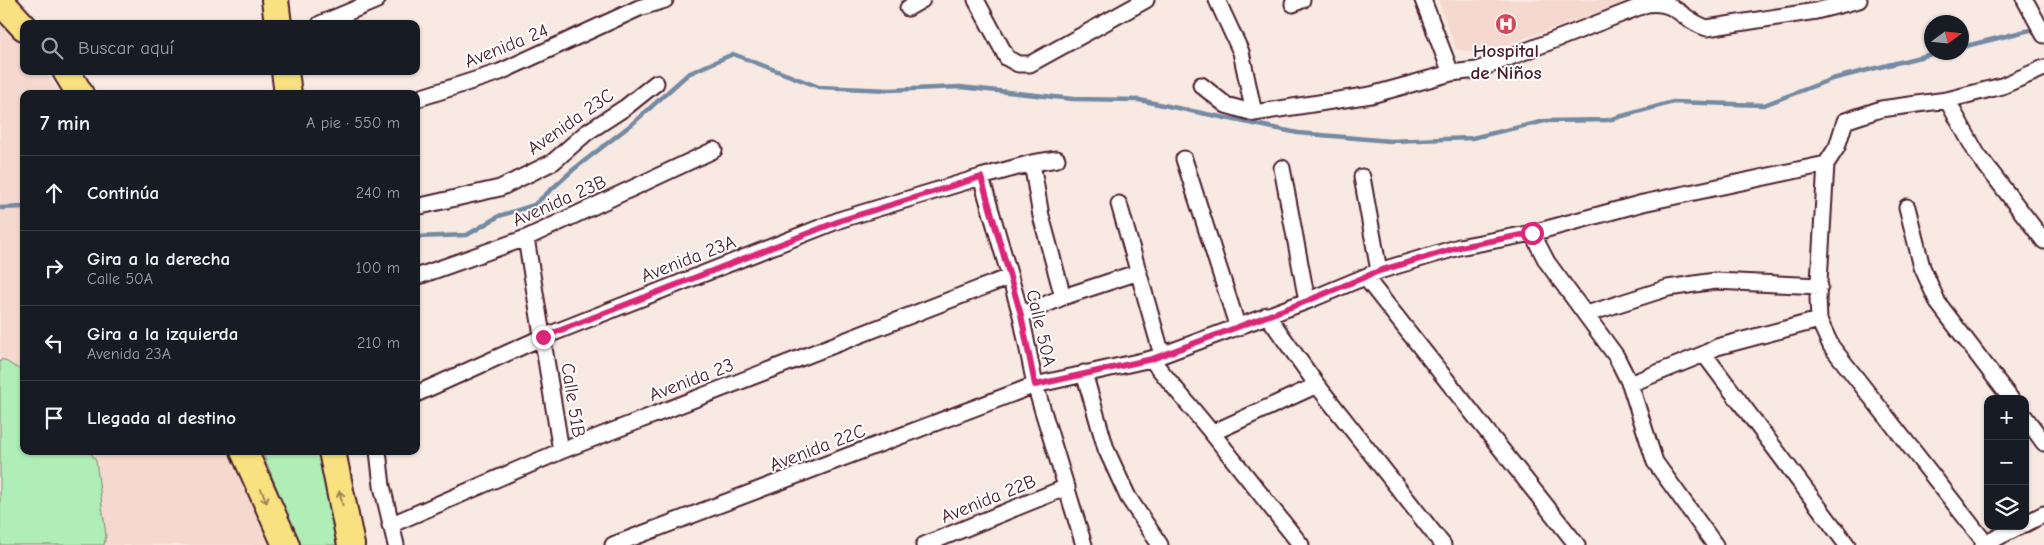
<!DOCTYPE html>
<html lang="es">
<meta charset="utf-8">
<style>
body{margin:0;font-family:"Comic Neue",sans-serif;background:#20242c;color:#f1f3f6}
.controls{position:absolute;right:15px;bottom:15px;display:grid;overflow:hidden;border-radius:10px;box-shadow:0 1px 4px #0004}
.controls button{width:45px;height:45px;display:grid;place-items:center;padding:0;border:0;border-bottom:1px solid #363941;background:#171b24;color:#f1f3f6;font:25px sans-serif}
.compass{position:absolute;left:1924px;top:15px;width:45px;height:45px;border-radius:50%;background:#171b24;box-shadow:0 1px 4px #0004;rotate:75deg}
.stop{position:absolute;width:15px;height:15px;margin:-11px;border:4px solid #db2777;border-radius:50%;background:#fff}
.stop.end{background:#db2777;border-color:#fff;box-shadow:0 1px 5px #0008}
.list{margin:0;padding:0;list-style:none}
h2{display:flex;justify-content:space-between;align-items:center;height:65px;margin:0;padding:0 20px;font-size:21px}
h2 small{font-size:16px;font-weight:400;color:#9ea1a6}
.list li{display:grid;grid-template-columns:32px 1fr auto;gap:15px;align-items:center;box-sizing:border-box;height:75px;padding:0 20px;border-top:1px solid #363941}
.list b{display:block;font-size:19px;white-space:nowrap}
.list p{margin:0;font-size:16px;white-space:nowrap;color:#9ea1a6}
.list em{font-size:16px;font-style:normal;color:#9ea1a6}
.icon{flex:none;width:28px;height:28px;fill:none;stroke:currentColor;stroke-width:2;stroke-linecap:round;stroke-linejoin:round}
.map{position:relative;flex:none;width:2044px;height:545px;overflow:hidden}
.search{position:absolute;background:#171b24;box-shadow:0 1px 4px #0004;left:20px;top:20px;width:400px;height:55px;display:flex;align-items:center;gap:12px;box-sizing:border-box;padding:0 18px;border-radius:10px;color:#9ea1a6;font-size:19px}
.panel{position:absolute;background:#171b24;box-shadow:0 1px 4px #0004;left:20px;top:90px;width:400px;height:365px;border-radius:10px}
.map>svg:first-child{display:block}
.built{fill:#f5d9cf}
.green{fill:#afeeb6;stroke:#7c8670}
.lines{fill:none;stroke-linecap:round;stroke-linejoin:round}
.stream{stroke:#738aa2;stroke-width:4.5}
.minor-casing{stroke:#4a1f2b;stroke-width:19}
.trunk-casing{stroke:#4a1f2b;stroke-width:30}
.minor{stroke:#fff;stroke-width:15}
.trunk{stroke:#f9e181;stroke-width:26}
.oneway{stroke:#a28056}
.route{stroke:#db2777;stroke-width:6}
.labels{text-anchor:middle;stroke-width:4;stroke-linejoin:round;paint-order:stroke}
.street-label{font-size:19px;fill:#4a1f2b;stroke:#fff}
.poi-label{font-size:19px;font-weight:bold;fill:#4a1f2b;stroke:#fff}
</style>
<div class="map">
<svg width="2044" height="545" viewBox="0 0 2044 545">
<rect width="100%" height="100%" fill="#f9e9e3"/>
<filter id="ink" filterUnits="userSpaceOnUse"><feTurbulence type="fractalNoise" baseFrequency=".02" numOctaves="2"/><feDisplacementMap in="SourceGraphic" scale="10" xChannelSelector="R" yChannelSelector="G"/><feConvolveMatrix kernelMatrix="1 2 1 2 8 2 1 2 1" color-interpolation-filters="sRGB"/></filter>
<g filter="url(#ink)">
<path class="built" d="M 1438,0 L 1634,0 L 1480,54 L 1456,49 Z
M 0,22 L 24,48 L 24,71 L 44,71 L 61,94 L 24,94 L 24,451 L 230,451 L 271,545 L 0,545 Z"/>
<path class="green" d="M 2,359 L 24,372 L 24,451 L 90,451 L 96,461 L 106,535 L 104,545 L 0,545 L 0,362 Z
M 262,451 L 321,451 L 344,545 L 299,545 Z"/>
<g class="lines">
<path class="stream" d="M 1962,47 L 2038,28
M 0,208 L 24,207
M 416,237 L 467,235 L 499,216 L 534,205 L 574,169 L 632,124 L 688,74 L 733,54 L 819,87 L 889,90 L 960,87 L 1073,99 L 1139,100 L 1298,133 L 1390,141 L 1472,138 L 1545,121 L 1608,120 L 1673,102 L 1764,105 L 1832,79 L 1940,52"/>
<g class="minor-casing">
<path id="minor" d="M 976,0 L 1007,58 L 1018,64 L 1030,64 L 1146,0
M 1217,0 L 1241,52 L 1254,113
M 1423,0 L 1451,73 L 1477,70 L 1647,4 C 1677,0 1681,20 1707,28 L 1816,11 L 1859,0
M 2025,0 L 2044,35
M 1293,4 L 1302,0
M 908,8 L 922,0
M 320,24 L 377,0
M 1201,85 L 1226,105 L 1254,113 L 1371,95 L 1451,73
M 416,99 L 500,72 L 639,8 L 665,0
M 1947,100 L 1977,154 L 2044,241
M 1184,159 L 1238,328
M 1032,163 L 1041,216 L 1063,297
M 1826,164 L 1818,298 L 1819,320 L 1831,346 L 1987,545
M 1282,168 L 1307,301
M 981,177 L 1021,315 L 1035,385 L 1084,545
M 1362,177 L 1379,271
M 1119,204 L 1162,355
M 416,207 L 500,188 L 553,162 L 586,133 L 626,107 L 656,83
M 1907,207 L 1922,267 L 1938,303 L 2011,399
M 1532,233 L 1547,262 L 1616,356 L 1630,384 L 1655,462 L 1715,545
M 526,238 L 561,451
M 416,277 L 526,238 L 714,150
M 1365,277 L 1577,545
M 1587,314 L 1668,288 L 1715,281 L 1820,286
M 1021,315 L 1063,297 L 1139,272
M 1267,315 L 1317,385 L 1443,545
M 1704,354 L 1847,545
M 1151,359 L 1212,433 L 1301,545
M 1084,373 L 1106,449 L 1128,497 L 1160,545
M 1630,384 L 1704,354 L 1717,347 L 1819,320
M 416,394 L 543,337 L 842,219 L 981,177 L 1032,163 L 1057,159
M 2025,417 L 2044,443
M 1212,433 L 1317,385
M 378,451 L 382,486 L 396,545
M 2025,524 L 2044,514
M 390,525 L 561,451 L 1009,277
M 613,545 L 1035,385 L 1151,359 L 1307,301 L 1379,271 L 1459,247 L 1532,233 L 1643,203 L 1826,164 L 1837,147 L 1845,121 L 1881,109 L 1947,100 L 2002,86 L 2044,68
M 924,545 L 1067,487
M 1983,545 L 2020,526"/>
</g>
<g class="trunk-casing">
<path id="trunk" d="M 275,0 L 278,24
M 0,1 L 24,27
M 66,71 L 80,94
M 285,71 L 288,94
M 244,451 L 286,545
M 332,451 L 351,545"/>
</g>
<use href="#minor" class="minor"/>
<use href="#trunk" class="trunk"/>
</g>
<defs><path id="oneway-shaft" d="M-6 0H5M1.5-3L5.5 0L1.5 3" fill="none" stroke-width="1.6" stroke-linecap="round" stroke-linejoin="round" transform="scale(1.25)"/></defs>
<g class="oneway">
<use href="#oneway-shaft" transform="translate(264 496) rotate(66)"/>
<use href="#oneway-shaft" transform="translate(341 498) rotate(-102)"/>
</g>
</g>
<g class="lines" filter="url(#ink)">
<path class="route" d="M 543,337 L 842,220 L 981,177 L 1021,315 L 1035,385 L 1152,359 L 1307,301 L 1379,271 L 1460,247 L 1532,233"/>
</g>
<defs>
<g id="hospital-disc" transform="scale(1.125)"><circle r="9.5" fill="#d1495b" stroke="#fff"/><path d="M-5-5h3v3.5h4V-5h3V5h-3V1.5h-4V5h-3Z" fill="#fff"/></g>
</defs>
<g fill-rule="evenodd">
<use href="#hospital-disc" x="1506" y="24"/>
</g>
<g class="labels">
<g class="street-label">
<text transform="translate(506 45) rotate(-22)" y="7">Avenida 24</text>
<text transform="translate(570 121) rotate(-35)" y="7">Avenida 23C</text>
<text transform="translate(559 200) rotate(-24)" y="7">Avenida 23B</text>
<text transform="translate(688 258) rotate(-21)" y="7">Avenida 23A</text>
<text transform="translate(1042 328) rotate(77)" y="7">Calle 50A</text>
<text transform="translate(691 379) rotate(-21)" y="7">Avenida 23</text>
<text transform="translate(574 400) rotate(81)" y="7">Calle 51B</text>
<text transform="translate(817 447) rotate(-21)" y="7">Avenida 22C</text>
<text transform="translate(988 498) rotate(-22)" y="7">Avenida 22B</text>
</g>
<g class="poi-label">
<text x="1506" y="57">Hospital<tspan x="1506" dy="22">de Niños</tspan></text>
</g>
</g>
</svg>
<div class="controls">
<button>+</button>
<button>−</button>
<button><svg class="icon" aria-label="layers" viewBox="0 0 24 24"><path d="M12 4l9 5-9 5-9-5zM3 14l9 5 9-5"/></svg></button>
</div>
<svg class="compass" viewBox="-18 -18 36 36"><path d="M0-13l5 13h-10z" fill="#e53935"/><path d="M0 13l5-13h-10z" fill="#9ea1a6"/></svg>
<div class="stop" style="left:1532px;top:233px"></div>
<div class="stop end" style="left:543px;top:337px"></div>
<div class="search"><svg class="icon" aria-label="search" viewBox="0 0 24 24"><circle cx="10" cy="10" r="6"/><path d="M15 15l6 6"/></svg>Buscar aquí</div>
<section class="panel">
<h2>7 min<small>A pie · 550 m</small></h2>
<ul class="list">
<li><svg class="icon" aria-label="ahead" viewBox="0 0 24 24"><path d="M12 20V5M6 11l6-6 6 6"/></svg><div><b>Continúa</b></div><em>240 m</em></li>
<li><svg class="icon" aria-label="right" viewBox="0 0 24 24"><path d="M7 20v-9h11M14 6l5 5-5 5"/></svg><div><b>Gira a la derecha</b><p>Calle 50A</p></div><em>100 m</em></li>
<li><svg class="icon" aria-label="left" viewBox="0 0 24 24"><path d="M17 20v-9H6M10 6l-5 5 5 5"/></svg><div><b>Gira a la izquierda</b><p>Avenida 23A</p></div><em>210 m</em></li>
<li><svg class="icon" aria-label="arrive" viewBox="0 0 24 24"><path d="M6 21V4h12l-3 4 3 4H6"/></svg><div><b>Llegada al destino</b></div></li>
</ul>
</section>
</div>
